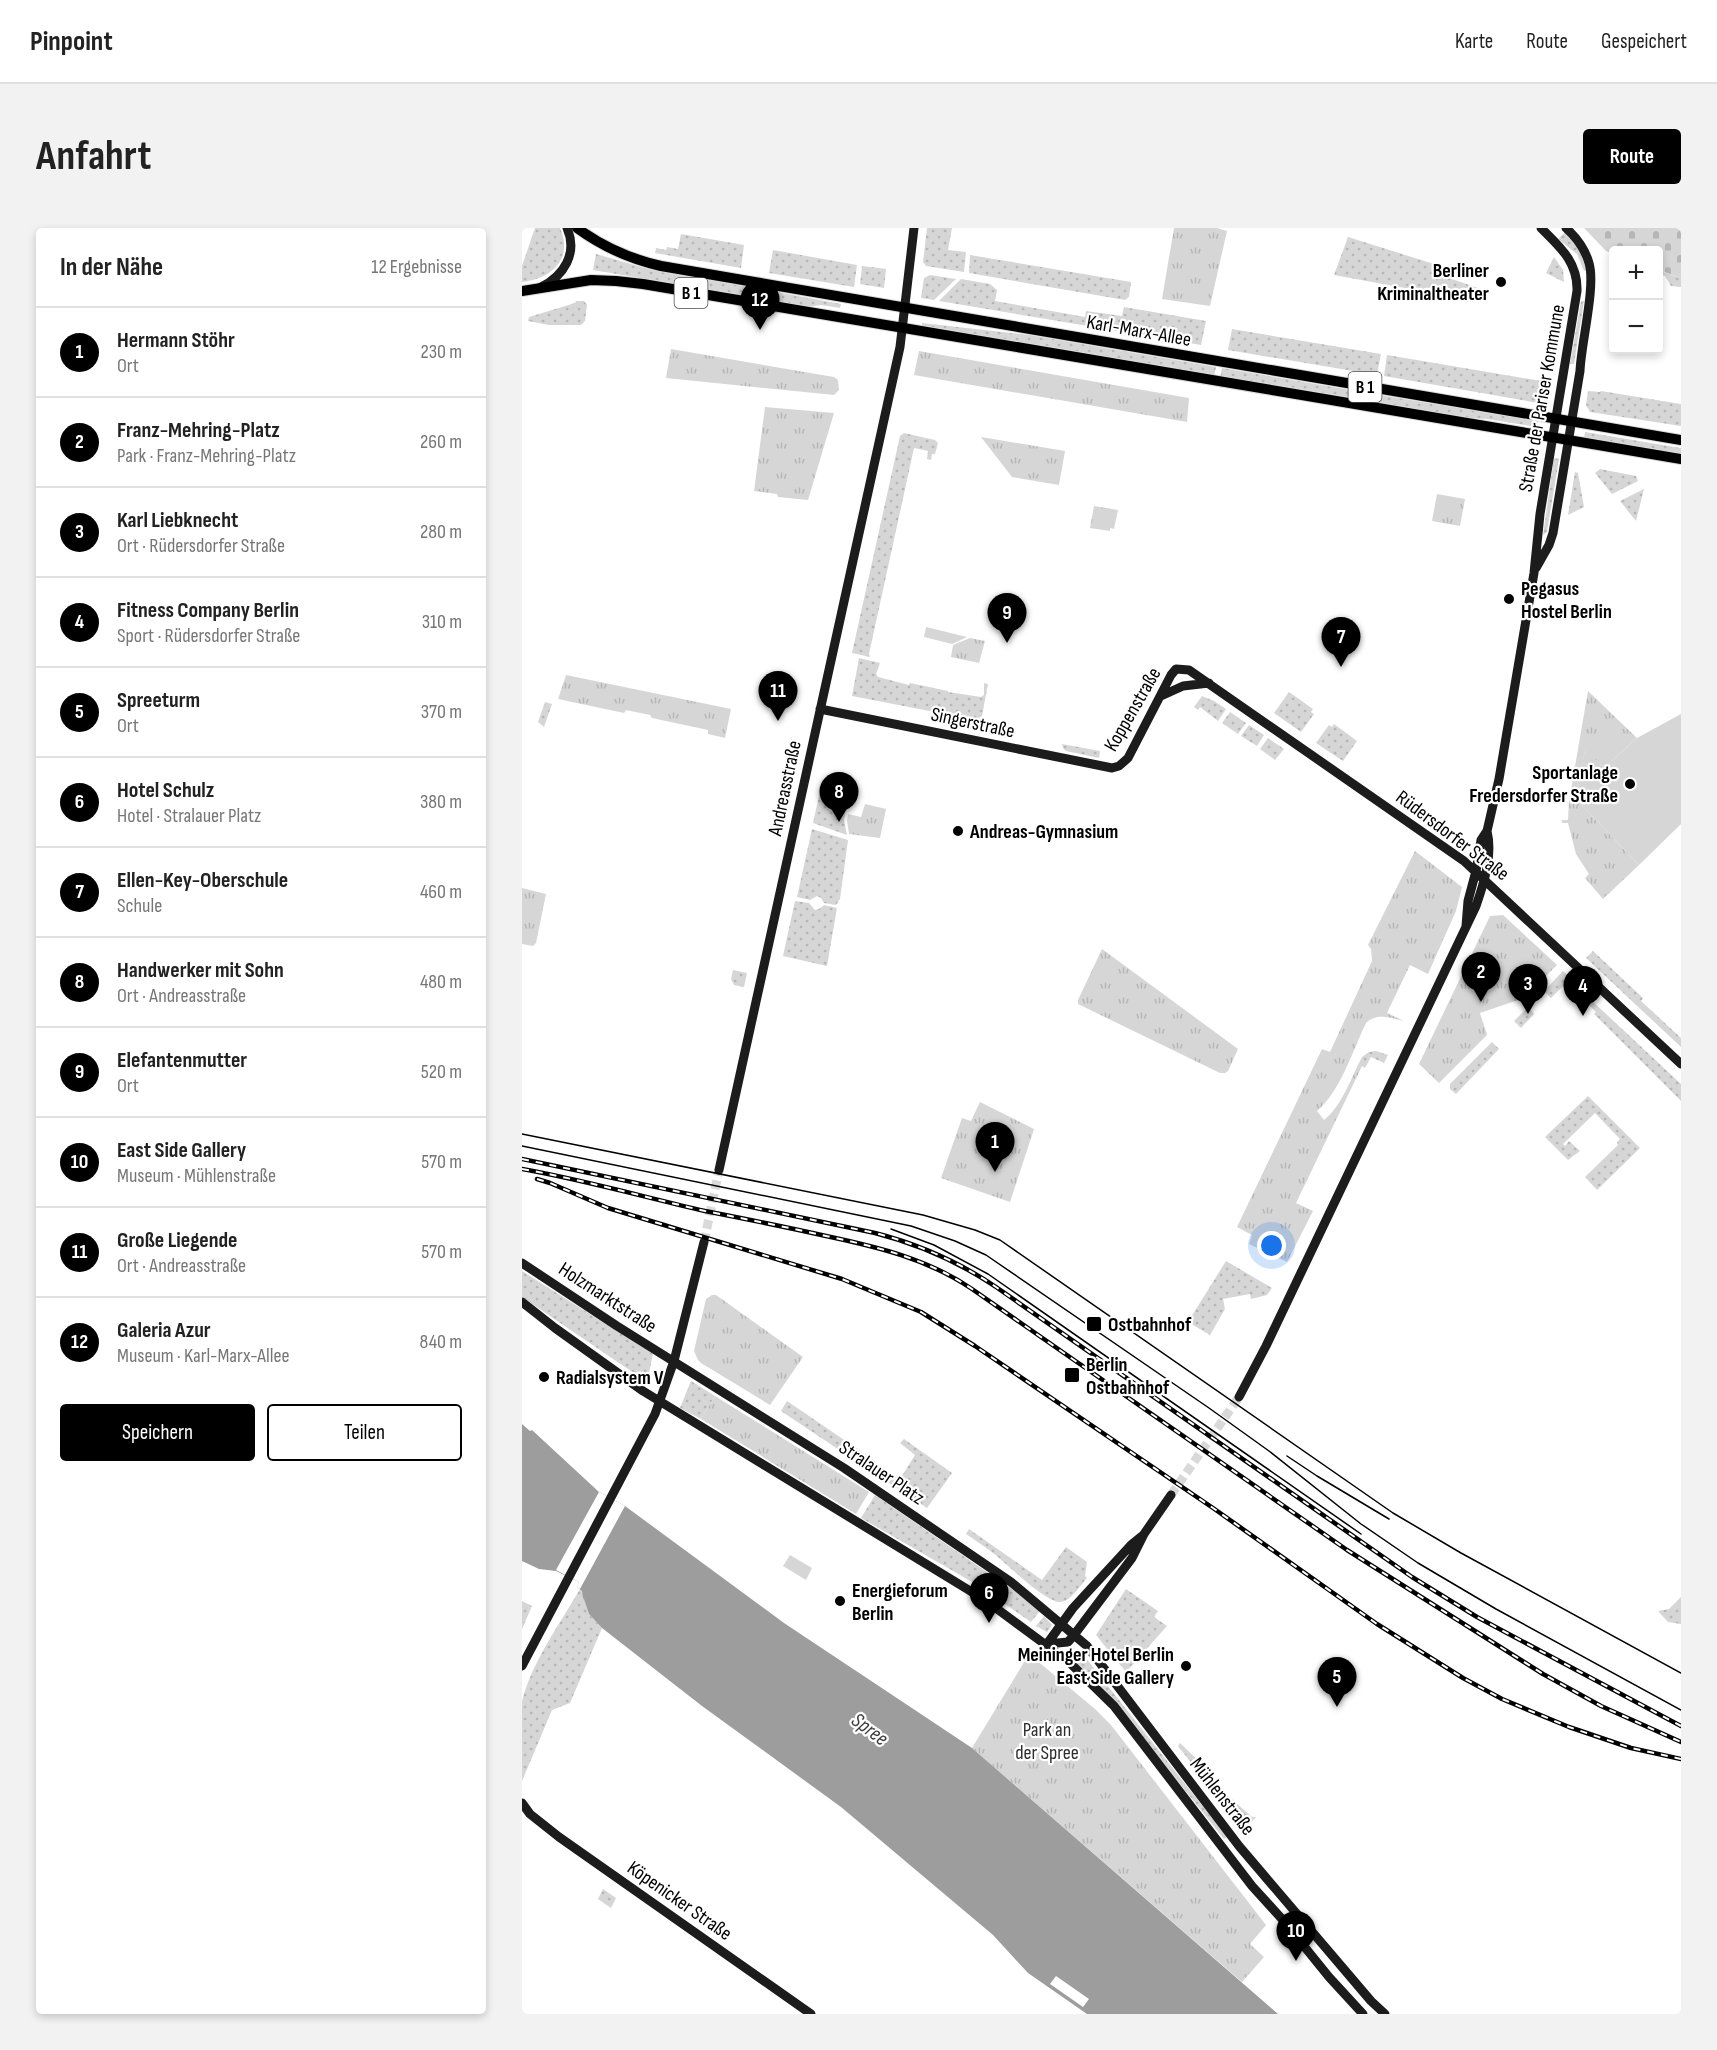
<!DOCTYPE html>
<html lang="de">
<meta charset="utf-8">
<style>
body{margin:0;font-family:"Sofia Sans Condensed",sans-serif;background:#f2f2f2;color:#222}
.controls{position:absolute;right:18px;top:18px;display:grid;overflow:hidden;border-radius:6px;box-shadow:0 3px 9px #0003}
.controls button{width:54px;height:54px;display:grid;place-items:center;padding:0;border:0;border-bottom:2px solid #e0e0e0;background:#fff;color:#222;font:30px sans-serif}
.you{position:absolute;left:750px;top:1018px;width:21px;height:21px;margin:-15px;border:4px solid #fff;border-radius:50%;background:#1a73e8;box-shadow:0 0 0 9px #1a73e833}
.badge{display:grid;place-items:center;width:39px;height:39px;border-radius:50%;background:#000;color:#fff;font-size:20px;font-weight:700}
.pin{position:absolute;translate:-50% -50px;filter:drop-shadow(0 2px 3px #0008)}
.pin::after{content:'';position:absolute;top:32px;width:21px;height:18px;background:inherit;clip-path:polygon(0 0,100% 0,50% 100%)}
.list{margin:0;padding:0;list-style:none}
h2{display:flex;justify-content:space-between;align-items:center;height:78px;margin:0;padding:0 24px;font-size:26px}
h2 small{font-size:20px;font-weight:400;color:#767676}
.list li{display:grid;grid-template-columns:39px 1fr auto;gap:18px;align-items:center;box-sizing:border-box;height:90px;padding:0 24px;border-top:2px solid #e0e0e0}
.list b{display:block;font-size:22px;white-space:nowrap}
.list p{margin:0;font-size:20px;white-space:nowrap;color:#767676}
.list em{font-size:20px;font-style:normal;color:#767676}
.actions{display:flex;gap:12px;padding:18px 24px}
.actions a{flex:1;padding:14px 0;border:2px solid #000;border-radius:6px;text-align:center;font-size:21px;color:#000}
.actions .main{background:#000;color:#fff}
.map{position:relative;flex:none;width:1159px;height:1786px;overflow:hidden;border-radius:6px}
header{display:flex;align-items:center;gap:36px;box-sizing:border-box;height:84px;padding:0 30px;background:#fff;border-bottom:2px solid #e0e0e0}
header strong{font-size:28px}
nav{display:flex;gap:33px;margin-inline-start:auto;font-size:21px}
.intro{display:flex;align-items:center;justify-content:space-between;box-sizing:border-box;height:144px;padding:0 36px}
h1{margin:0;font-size:42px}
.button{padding:15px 27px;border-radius:6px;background:#000;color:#fff;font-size:21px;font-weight:700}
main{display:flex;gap:36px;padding:0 36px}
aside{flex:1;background:#fff;border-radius:6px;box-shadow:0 3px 9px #0003}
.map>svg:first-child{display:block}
.grass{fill:url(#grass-dots)}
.cemetery{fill:url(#cemetery-stones)}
.park{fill:url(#park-tufts)}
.pitch{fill:#d6d6d6}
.water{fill:#9d9d9d}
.pier{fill:#fff}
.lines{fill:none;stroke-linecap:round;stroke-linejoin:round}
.secondary-tunnel{stroke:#d9d9d9;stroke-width:9;stroke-dasharray:9 4.5;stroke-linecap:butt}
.primary-casing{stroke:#dbdbdb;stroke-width:12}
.secondary{stroke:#1c1c1c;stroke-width:9}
.primary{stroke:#000;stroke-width:10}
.tram{stroke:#000;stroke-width:1.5}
.rail-casing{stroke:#000;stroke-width:4.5}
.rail{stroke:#fff;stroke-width:2;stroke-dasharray:7;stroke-linecap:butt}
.poi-dot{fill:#000;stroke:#fff;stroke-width:2}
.labels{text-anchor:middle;stroke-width:4.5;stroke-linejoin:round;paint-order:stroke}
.shield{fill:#fff;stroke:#4c4c4c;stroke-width:1.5}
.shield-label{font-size:18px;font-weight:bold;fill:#000}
.poi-label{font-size:20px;font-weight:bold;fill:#000;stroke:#fff;text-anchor:start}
.street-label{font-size:20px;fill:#000;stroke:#fff}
.park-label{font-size:20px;fill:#2d2d2d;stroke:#fff}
.water-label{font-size:21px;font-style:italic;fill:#3e3e3e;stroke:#fff}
</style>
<header>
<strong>Pinpoint</strong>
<nav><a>Karte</a><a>Route</a><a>Gespeichert</a></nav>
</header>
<div class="intro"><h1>Anfahrt</h1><a class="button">Route</a></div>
<main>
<aside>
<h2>In der Nähe<small>12 Ergebnisse</small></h2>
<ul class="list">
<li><span class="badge">1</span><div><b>Hermann Stöhr</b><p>Ort</p></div><em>230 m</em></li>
<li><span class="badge">2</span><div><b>Franz-Mehring-Platz</b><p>Park · Franz-Mehring-Platz</p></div><em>260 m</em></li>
<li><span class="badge">3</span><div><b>Karl Liebknecht</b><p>Ort · Rüdersdorfer Straße</p></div><em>280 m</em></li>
<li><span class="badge">4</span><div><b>Fitness Company Berlin</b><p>Sport · Rüdersdorfer Straße</p></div><em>310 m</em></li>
<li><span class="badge">5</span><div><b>Spreeturm</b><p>Ort</p></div><em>370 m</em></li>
<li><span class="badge">6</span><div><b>Hotel Schulz</b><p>Hotel · Stralauer Platz</p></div><em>380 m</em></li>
<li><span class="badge">7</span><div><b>Ellen-Key-Oberschule</b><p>Schule</p></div><em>460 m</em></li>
<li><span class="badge">8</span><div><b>Handwerker mit Sohn</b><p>Ort · Andreasstraße</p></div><em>480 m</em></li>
<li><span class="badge">9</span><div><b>Elefantenmutter</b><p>Ort</p></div><em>520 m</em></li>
<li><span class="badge">10</span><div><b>East Side Gallery</b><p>Museum · Mühlenstraße</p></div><em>570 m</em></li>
<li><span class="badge">11</span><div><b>Große Liegende</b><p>Ort · Andreasstraße</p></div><em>570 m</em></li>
<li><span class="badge">12</span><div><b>Galeria Azur</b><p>Museum · Karl-Marx-Allee</p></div><em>840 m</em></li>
</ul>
<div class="actions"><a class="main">Speichern</a><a>Teilen</a></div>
</aside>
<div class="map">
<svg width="1159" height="1786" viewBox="0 0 1159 1786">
<defs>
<pattern id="grass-dots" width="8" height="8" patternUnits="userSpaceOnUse" patternTransform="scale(1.5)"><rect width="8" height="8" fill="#d6d6d6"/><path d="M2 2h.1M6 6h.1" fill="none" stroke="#b6b6b6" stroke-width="1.8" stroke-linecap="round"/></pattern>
<pattern id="cemetery-stones" width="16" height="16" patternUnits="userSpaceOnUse" patternTransform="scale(1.5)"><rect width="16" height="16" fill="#d6d6d6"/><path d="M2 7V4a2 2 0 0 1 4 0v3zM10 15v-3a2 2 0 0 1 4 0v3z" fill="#b6b6b6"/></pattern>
<pattern id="park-tufts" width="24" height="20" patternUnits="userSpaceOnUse" patternTransform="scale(1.5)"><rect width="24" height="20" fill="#d6d6d6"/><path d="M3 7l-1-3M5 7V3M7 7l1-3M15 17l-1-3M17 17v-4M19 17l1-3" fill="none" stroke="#b6b6b6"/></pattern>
</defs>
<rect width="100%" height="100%" fill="#fff"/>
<path class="grass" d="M 13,0 L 38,0 C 52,31 29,51 0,54 L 0,38 Z
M 405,0 L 430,0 L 426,22 L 444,24 L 442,44 L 404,38 L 401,34 Z
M 1043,4 L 1057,22 L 1065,42 L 1062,43 L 1055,26 L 1036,11 Z
M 159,6 L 222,17 L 219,40 L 133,25 L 134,20 L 144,22 L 145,19 L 156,21 Z
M 826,9 L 931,42 L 930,51 L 962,62 L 958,74 L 812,47 Z
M 251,22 L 335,37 L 332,59 L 247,45 Z
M 74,26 L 123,40 L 232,60 L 231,69 L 71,42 Z
M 448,27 L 609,54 L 607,69 L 603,72 L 447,45 Z
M 1032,29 L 1041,42 L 1042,54 L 1024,45 Z
M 340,38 L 364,41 L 362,60 L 338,56 Z
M 1136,42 L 1159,50 L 1159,59 L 1149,58 L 1143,48 L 1137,46 Z
M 408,47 L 434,51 L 412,72 L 399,70 L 402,50 Z
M 439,51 L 468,56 L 475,62 L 473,73 L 563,89 L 564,83 L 600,88 L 602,79 L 684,93 L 679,117 L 417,73 Z
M 239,61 L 319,76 L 318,80 L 299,77 L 285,79 L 238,71 Z
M 54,73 L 62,73 L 65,77 L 63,93 L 59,97 L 27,97 L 6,93 L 7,89 L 53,75 Z
M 1059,73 L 1062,73 L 1052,136 L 1048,136 Z
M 400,95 L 508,107 L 694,139 L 692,149 L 400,99 Z
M 710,101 L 859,126 L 855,147 L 706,122 Z
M 865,127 L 1025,154 L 1022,176 L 862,148 Z
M 700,140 L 852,166 L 851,175 L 698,150 Z
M 1066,163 L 1078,164 L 1079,163 L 1159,176 L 1159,198 L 1068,184 L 1064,177 Z
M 858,167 L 1016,193 L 1015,199 L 965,191 L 935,189 L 857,176 Z
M 1063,204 L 1159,220 L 1159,226 L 1062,210 Z
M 382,205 L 413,212 L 416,215 L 413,226 L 410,226 L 409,232 L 405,231 L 406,223 L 392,220 L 347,426 L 348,429 L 330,425 L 378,208 Z
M 1032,230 L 1037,231 L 1025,304 L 1021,307 Z
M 1078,241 L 1114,248 L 1116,253 L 1090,266 L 1073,245 Z
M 1053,244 L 1056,245 L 1062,279 L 1046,287 Z
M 1122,261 L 1114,293 L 1098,273 Z
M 337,430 L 358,435 L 354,446 L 356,449 L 387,457 L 388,455 L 426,463 L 426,464 L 459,469 L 462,467 L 462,455 L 466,456 L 460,488 L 454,492 L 330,468 Z
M 767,464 L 791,481 L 789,484 L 792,486 L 779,504 L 752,485 Z
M 680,468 L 692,473 L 704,481 L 696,493 L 678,479 L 676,482 L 672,479 Z
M 23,474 L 30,476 L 22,499 L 16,494 Z
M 708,484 L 724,495 L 716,506 L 700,495 Z
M 812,496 L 835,513 L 821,533 L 794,515 L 807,497 L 810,499 Z
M 727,497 L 742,507 L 735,518 L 719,508 Z
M 746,510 L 762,521 L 753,532 L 738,521 Z
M 540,516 L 578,523 L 577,530 L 544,523 L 541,520 Z
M 299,559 L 327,565 L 322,592 L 325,607 L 291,595 Z
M 290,601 L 326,612 L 318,671 L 314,677 L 302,675 L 299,670 L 295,668 L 288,672 L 275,669 Z
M 273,673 L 287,675 L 293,682 L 297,681 L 302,677 L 315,680 L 305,738 L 261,728 Z
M 1071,723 L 1121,770 L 1119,773 L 1159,810 L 1159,819 L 1064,730 Z
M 211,742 L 225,745 L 222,759 L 212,757 L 209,751 Z
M 1041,743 L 1049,750 L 1029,770 L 1022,763 Z
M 1068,771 L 1159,856 L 1159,873 L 1072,786 L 1074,784 L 1065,775 Z
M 1006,779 L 1012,786 L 999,800 L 992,793 Z
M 970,814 L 977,821 L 934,866 L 928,861 L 928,856 Z
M 854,823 L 866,827 L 862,835 L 849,829 L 843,840 L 840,838 L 840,829 L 847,824 Z
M 1066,868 L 1118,920 L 1075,962 L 1063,949 L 1096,917 L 1095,914 L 1098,911 L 1073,885 L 1041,916 L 1043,918 L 1047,913 L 1058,923 L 1046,932 L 1023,909 Z
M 704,1033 L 750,1060 L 745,1067 L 729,1071 L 728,1066 L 701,1071 L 703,1081 L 688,1107 L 666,1094 Z
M 0,1043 L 131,1126 L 125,1154 L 0,1069 Z
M 169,1153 L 193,1168 L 179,1191 L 158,1180 Z
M 265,1173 L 353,1233 L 347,1242 L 259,1183 Z
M 382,1211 L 430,1245 L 405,1280 L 354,1246 L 359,1238 L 378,1251 L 393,1227 L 378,1215 Z
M 353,1267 L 498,1367 L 518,1383 L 509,1394 L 452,1355 L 339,1290 Z
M 447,1301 L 520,1352 L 544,1319 L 565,1334 L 563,1348 L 565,1350 C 558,1358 548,1374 538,1374 C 523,1374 484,1335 471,1325 C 462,1318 453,1312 444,1306 Z
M 58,1361 L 60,1363 L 67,1386 L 80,1400 L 48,1475 L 30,1482 L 0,1553 L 0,1474 C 8,1437 39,1394 58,1361 Z
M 604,1361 L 636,1383 L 632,1389 L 645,1398 L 604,1444 L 574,1407 Z
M 1159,1369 L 1159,1396 L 1146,1394 L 1136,1383 L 1147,1381 Z
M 0,1373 L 10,1378 L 0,1401 Z
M 522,1388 L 530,1397 L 525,1404 L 514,1398 Z
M 560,1425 L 705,1609 L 702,1611 L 583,1462 L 552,1433 Z
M 658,1515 L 688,1544 L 681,1550 L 656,1518 Z
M 690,1551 L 693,1553 L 693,1556 L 730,1589 L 734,1589 L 724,1600 L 720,1600 L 685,1556 Z
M 81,1661 L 94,1670 L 89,1680 L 76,1671 Z"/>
<path class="cemetery" d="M 1062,0 L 1159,0 L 1159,50 L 1137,42 L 1136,22 L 1092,22 L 1091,26 L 1084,23 Z"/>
<path class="park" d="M 652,0 L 695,0 L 705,3 L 688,78 L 640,71 Z
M 149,121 L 312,149 L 316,152 L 317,162 L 312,167 L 144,150 Z
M 397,123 L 667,170 L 665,194 L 392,147 Z
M 243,179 L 312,185 L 286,272 L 256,269 L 255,266 L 232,263 Z
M 459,209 L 543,223 L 537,257 L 490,249 Z
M 915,266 L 943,271 L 938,298 L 910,293 Z
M 572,278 L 596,282 L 592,301 L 588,300 L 588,303 L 568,300 Z
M 448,410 L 463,413 L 457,435 L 429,429 L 431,417 Z
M 44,447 L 209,481 L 203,510 L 186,506 L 186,502 L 130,490 L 128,487 L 104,482 L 102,485 L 36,471 Z
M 1066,463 L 1115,510 L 1082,540 L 1063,522 L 1054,571 L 1117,637 L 1081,671 L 1063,650 L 1067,646 L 1054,626 L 1046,595 L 1040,595 L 1040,592 L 1046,592 L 1047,573 Z
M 343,576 L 364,581 L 358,610 L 327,606 L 325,592 L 326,586 L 339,589 Z
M 893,623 L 940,659 L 934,683 L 906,746 L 888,737 L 865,785 L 882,793 C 869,790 855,784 844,795 C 831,822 818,864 795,883 L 802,892 C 820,878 829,850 840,829 L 840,838 L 774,975 L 791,983 L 765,1034 L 727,1016 L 730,1007 L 715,999 L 800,821 L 808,824 L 850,733 L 849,721 L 846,717 Z
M 0,660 L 24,666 L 14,715 L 11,718 L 0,716 Z
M 981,687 L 1035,737 L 1002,770 L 958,785 L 965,807 L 917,855 L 897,836 L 968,688 Z
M 580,721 L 716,821 L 706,843 L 703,845 L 698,845 L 556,776 L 556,772 Z
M 458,874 L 512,901 L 488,974 L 419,950 L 440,890 L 449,893 Z
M 190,1067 L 194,1067 L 281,1129 L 248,1177 L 179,1135 L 176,1132 L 172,1123 L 184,1071 Z
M 193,1168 L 347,1264 L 334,1286 L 179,1191 Z
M 507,1426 L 573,1481 L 589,1497 L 744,1697 L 728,1716 L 742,1729 L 720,1754 L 450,1520 Z"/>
<path class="pitch" d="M 404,399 L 445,409 L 430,416 L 402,409 Z
M 1159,486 L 1159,596 L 1117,637 L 1054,571 L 1063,521 L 1082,540 L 1115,510 Z
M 1092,496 L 1107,513 L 1082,536 L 1067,519 Z
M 268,1327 L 290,1340 L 284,1352 L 261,1338 Z"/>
<path class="water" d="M 0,1196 L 8,1203 L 10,1202 L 77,1264 L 103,1278 L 262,1395 L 450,1520 L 756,1786 L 565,1786 L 506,1745 L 471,1707 L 319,1579 L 180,1478 L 80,1400 L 67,1386 L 62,1371 L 61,1370 L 60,1363 L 55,1359 L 57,1354 L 34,1343 L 17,1341 L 0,1333 Z"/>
<path class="pier" d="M 77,1264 L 103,1278 L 58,1361 L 55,1359 L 57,1354 L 34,1342 Z
M 534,1748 L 567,1771 L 561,1779 L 528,1756 Z"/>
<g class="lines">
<path class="secondary-tunnel" d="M 182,1014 L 197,942
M 649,1267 L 717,1169"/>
<g class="primary-casing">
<path id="primary" d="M 55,0 C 81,19 108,31 139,38 L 1159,212
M 0,63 L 69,52 L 94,53 L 121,56 L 1159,231"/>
</g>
<path class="secondary" d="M 19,59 C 42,48 56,25 45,0
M 1014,340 L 1027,317 L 1031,305 L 1058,143 C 1059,116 1074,58 1067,35 C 1063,21 1055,10 1044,0
M 639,468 L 661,458 L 687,455
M 298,481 L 590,540 L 597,538 L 606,530 L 649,447 L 654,441 L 667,442 L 942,633 L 1159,836
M 944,698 L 946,673 L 954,643 L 959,612 L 965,603 L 977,551 L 1012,345 L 1018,286 L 1055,63 C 1056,34 1038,19 1019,0
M 197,942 L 378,119 L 392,0
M 0,1035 L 95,1098 L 322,1240 L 489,1354 L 539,1396 L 565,1418 L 717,1618 L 849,1773 L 863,1786
M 0,1074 L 33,1100 L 121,1163 L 463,1372 L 547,1434 L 592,1478 L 730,1658 L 760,1691 L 807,1749 L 841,1786
M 717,1169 L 744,1118 L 954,678 C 962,655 971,627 965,603
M 525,1416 L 546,1414 L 552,1407 L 610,1330 L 622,1306 L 649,1267
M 525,1416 L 551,1380 L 609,1317 L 620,1308
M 0,1438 L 133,1186 L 152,1133 L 182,1014
M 0,1575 L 8,1586 L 37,1609 L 289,1786"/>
<use href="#primary" class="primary"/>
<path class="tram" d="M 0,906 L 401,987 L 453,1002 L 478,1012 L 871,1285 L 939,1325 L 1159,1445
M 0,918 L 389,998 L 433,1013 L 464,1027 L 687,1180 L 747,1223 L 839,1296 L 896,1335 L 974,1381 L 1159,1482
M 369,1001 L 412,1017 L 466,1046 L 839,1306
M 765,1228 L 795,1248 L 867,1291"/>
<g class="rail-casing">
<path id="rail" d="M 0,931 L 353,1005 C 396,1016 437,1034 474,1059 L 890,1349 L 955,1389 L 1159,1498
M 0,941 C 62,952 122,969 183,983 C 224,991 264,999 304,1008 C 356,1019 406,1031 450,1061 L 825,1322 L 1021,1446 L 1079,1478 L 1159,1514
M 15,951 L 28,955 L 86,980 L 320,1051 L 399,1084 L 453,1118 L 691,1280 L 855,1396 L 941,1450 L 980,1471 L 1047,1499 L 1109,1520 L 1159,1531"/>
</g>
<use href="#rail" class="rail"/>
</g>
<g class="poi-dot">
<circle cx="979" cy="54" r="6"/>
<circle cx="987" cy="371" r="6"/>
<circle cx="1108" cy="556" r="6"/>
<circle cx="436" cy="603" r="6"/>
<rect x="564" y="1088" width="16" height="16" rx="3"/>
<rect x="542" y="1139" width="16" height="16" rx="3"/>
<circle cx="22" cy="1149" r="6"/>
<circle cx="318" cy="1373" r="6"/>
<circle cx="664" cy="1438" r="6"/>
</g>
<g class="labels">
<g class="shield">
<rect x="152.5" y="50" width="33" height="30" rx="4.5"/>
<rect x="826.5" y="144" width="33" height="30" rx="4.5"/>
</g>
<g class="shield-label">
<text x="169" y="71">B 1</text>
<text x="843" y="165">B 1</text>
</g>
<g class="poi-label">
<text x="967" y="49" text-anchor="end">Berliner<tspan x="967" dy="23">Kriminaltheater</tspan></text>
<text x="999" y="367">Pegasus<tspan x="999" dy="23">Hostel Berlin</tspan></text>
<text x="1096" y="551" text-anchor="end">Sportanlage<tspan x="1096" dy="23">Fredersdorfer Straße</tspan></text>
<text x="448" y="610">Andreas-Gymnasium</text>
<text x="586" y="1103">Ostbahnhof</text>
<text x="564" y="1143">Berlin<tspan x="564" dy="23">Ostbahnhof</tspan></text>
<text x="34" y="1156">Radialsystem V</text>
<text x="330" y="1369">Energieforum<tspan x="330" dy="23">Berlin</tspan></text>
<text x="652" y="1433" text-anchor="end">Meininger Hotel Berlin<tspan x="652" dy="23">East Side Gallery</tspan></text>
</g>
<g class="street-label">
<text transform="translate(617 102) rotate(10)" y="7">Karl-Marx-Allee</text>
<text transform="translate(1019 170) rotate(-80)" y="7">Straße der Pariser Kommune</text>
<text transform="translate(610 481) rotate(-60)" y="7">Koppenstraße</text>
<text transform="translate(451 494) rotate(12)" y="7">Singerstraße</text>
<text transform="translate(262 560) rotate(-78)" y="7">Andreasstraße</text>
<text transform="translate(931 607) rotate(37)" y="7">Rüdersdorfer Straße</text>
<text transform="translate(86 1069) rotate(33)" y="7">Holzmarktstraße</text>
<text transform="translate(360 1244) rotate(34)" y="7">Stralauer Platz</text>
<text transform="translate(701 1568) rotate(52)" y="7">Mühlenstraße</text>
<text transform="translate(158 1672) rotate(35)" y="7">Köpenicker Straße</text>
</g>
<g class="park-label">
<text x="525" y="1508">Park an<tspan x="525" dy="23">der Spree</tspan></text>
</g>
<g class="water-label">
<text transform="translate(348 1501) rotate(37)" y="7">Spree</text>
</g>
</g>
</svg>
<div class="controls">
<button>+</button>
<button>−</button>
</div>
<div class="you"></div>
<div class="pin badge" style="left:473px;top:944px">1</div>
<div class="pin badge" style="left:959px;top:774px">2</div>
<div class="pin badge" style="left:1006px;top:786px">3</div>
<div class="pin badge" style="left:1061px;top:788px">4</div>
<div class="pin badge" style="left:815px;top:1479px">5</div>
<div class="pin badge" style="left:467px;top:1395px">6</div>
<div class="pin badge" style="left:819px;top:439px">7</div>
<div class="pin badge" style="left:317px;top:594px">8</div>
<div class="pin badge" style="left:485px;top:415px">9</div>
<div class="pin badge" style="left:774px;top:1733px">10</div>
<div class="pin badge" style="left:256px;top:493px">11</div>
<div class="pin badge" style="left:238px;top:102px">12</div>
</div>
</main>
